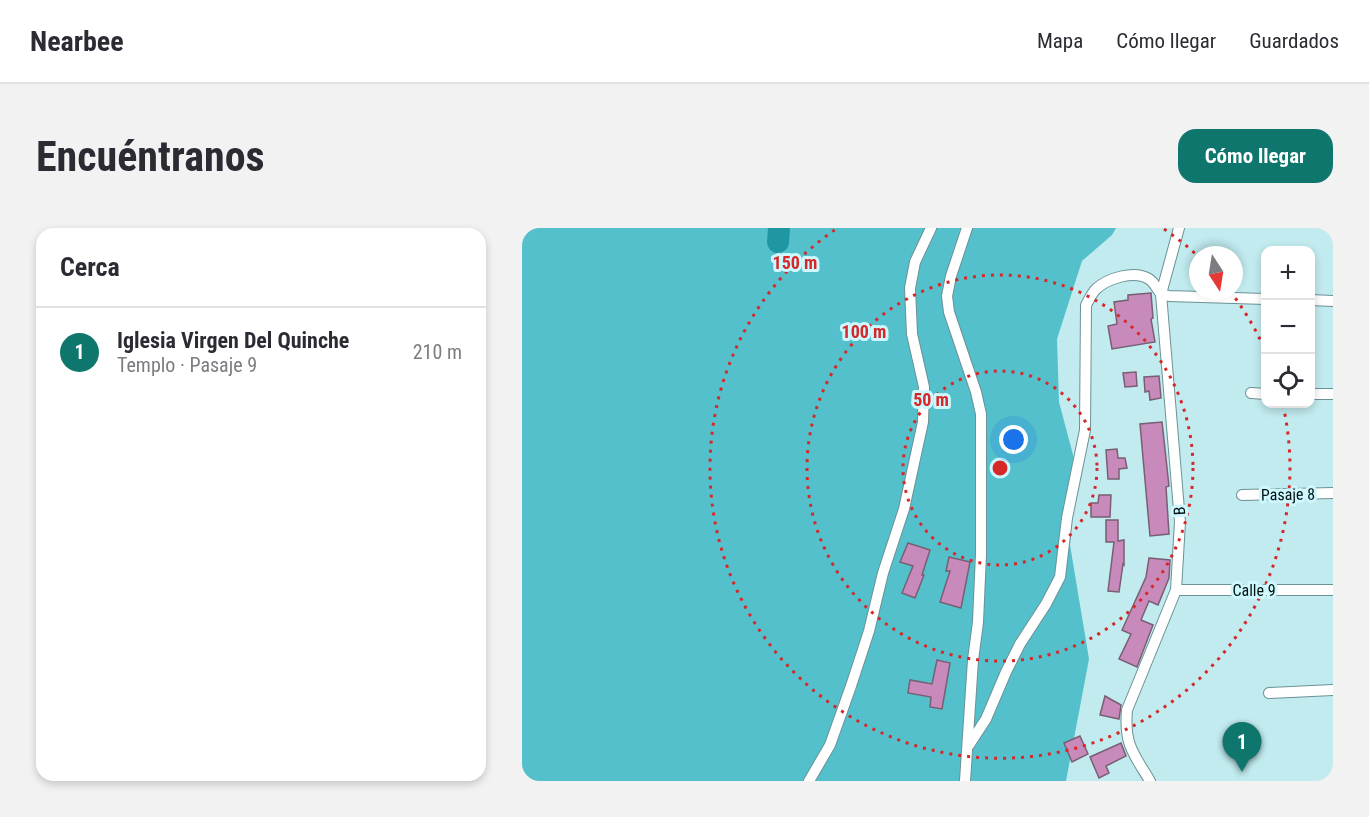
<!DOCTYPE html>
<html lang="es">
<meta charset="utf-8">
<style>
body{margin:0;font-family:"Roboto Condensed",sans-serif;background:#f2f2f3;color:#2b2b33}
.controls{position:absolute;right:18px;top:18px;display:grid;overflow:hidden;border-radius:12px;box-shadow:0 3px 9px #0003}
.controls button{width:54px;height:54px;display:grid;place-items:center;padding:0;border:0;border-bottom:2px solid #e1e1e2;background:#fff;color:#2b2b33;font:30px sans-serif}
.compass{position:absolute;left:667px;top:18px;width:54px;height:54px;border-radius:50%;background:#fff;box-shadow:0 3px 9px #0003;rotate:168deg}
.you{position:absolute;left:492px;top:212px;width:21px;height:21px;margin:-15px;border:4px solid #fff;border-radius:50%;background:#1a73e8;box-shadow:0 0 0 9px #1a73e833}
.badge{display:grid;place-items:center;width:39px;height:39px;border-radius:50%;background:#0f766e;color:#fff;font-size:20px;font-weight:700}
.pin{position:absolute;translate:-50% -50px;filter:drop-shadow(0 2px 3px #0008)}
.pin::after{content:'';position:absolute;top:32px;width:21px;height:18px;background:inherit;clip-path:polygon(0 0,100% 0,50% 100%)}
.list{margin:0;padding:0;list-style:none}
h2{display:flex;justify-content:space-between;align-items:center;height:78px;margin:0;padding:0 24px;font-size:26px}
h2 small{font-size:20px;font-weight:400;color:#7c7c81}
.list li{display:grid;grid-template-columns:39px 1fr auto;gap:18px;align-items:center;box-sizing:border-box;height:90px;padding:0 24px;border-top:2px solid #e1e1e2}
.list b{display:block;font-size:22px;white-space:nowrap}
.list p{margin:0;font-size:20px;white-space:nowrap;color:#7c7c81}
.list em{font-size:20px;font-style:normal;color:#7c7c81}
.icon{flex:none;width:33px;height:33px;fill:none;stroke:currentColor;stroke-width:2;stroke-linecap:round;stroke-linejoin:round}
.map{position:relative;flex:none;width:811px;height:553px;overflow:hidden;border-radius:18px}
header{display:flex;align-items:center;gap:36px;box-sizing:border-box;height:84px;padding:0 30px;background:#fff;border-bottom:2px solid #e1e1e2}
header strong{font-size:28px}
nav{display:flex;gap:33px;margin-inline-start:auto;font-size:21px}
.intro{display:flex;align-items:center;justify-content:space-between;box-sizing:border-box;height:144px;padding:0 36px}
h1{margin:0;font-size:42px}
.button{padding:15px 27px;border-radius:18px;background:#0f766e;color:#fff;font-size:21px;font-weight:700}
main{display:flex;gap:36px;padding:0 36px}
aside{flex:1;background:#fff;border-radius:18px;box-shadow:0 3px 9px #0003}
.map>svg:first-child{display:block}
.forest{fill:#54c0cb}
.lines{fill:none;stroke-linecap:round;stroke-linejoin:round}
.river{stroke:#1e97a2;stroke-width:22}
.building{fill:#c88abb;stroke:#785f72;stroke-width:1.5}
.street-casing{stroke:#6b9296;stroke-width:12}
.street{stroke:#fff;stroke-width:10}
.ring{fill:none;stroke:#d62828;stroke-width:3;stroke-dasharray:3 6}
.labels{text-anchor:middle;stroke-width:6;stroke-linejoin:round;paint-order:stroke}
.street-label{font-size:16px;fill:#031113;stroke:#cef8fd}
.centre{fill:#d62828;stroke:#cef8fd;stroke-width:3}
.ring-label{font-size:18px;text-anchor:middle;font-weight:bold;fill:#d62828;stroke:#cef8fd;stroke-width:6;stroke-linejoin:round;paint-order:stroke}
</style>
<header>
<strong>Nearbee</strong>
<nav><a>Mapa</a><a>Cómo llegar</a><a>Guardados</a></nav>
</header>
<div class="intro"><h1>Encuéntranos</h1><a class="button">Cómo llegar</a></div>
<main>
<aside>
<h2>Cerca<small></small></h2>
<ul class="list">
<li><span class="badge">1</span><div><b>Iglesia Virgen Del Quinche</b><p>Templo · Pasaje 9</p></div><em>210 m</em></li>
</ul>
</aside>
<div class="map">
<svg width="811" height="553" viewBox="0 0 811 553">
<rect width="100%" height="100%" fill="#c1ebef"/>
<path class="forest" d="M 0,0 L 594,0 L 590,7 L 560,33 L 535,111 L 537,174 L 554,238 L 548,317 L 567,431 L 544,553 L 0,553 Z"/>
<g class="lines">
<path class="river" d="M 256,14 L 257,0"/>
</g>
<path class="building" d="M 629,65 L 631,90 L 629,91 L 633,114 L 590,121 L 586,98 L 595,96 L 592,74 L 606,72 L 606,67 Z
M 614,144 L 615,158 L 603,159 L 601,145 Z
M 637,148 L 639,170 L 628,172 L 627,163 L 623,164 L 622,149 Z
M 640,194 L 647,258 L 644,259 L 647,306 L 628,308 L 618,196 Z
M 595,221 L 596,230 L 603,230 L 605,240 L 597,241 L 597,251 L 586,251 L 584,222 Z
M 577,267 L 589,267 L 588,289 L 569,289 L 569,275 L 576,275 Z
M 584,292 L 596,292 L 596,313 L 602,312 L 602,337 L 601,336 L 597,364 L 586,363 L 592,314 L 584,314 Z
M 386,315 L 408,322 L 400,347 L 402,347 L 393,370 L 380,365 L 391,338 L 378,334 Z
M 427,329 L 448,334 L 439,380 L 418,374 L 428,343 L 424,343 Z
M 627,330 L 648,332 L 647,350 L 636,377 L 627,373 L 619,392 L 631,397 L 615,439 L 597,431 L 609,406 L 600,402 L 624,349 Z
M 415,432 L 428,435 L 420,481 L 408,479 L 409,469 L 386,465 L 388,452 L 410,456 Z
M 583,468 L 599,477 L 597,491 L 578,487 Z
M 558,508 L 566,526 L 550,534 L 542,515 Z
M 599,515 L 604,528 L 584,538 L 587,545 L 577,550 L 568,529 Z"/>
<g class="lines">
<g class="street-casing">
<path id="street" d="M 639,66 L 647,68 L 744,71
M 788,72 L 811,73
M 729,165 L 744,166
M 788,166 L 811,166
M 720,267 L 811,265
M 654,362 L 811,362
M 747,465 L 811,462
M 447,517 L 464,491 L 484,444 L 498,416 L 524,376 L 538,349 L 545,290 L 563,202 L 564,77 C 567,72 570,65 574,61 C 586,50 612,42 627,51 C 632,54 635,61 639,66
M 287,553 L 308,517 L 329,458 L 347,403 L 361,345 L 382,281 L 401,194 L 402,159 L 390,106 L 388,60 L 393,34 L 409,0
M 443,553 L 451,432 L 456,394 L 459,326 L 459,186 L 454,164 L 427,84 L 425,68 L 429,48 L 445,0
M 628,553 C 611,525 602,516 605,482 L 654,362 L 658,294 L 639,66 L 657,0"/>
</g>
<use href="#street" class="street"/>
</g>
<g class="ring">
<circle cx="478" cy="240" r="97"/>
<circle cx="478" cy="240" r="193"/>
<path d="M642 1A290 290 0 0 1 676 28M708 63A290 290 0 0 1 743 122M761 177A290 290 0 1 1 314 1"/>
</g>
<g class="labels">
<g class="street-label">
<text transform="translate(766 266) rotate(-1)" y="6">Pasaje 8</text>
<text transform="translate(657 283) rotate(-93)" y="6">B</text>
<text x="732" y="368">Calle 9</text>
</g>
</g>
<circle cx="478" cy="240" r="9" class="centre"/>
<g class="ring-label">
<text x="273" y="41">150 m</text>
<text x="342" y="110">100 m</text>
<text x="409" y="178">50 m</text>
</g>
</svg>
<div class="controls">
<button>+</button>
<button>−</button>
<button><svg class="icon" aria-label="locate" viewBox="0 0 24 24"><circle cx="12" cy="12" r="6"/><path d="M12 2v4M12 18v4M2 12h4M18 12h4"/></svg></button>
</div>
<svg class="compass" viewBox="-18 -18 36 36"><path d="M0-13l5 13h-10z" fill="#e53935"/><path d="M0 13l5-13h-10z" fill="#7c7c81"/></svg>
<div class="you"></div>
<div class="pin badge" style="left:720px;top:544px">1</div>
</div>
</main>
